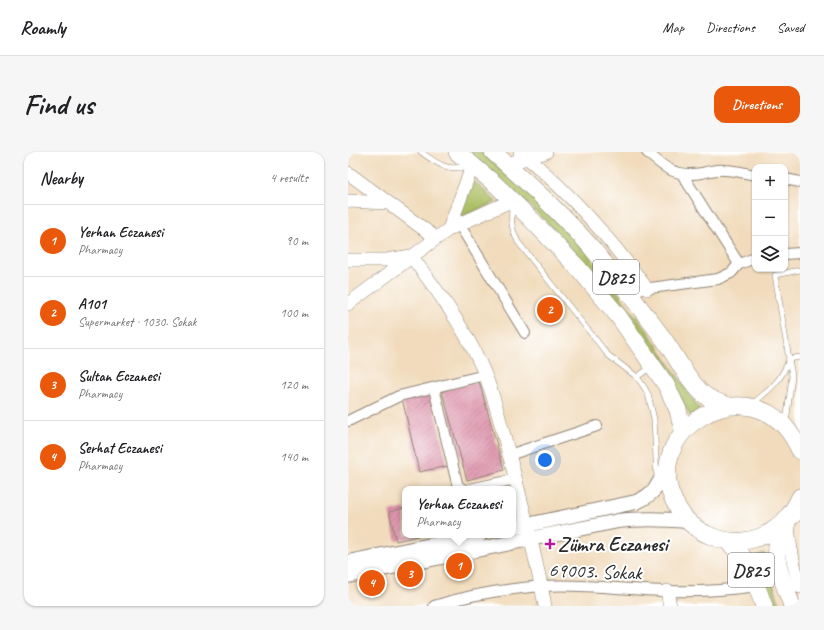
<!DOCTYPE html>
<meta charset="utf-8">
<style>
body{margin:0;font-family:Caveat,sans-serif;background:#f6f6f6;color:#202124}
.controls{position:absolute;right:12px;top:12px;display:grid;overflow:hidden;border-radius:8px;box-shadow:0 1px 3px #0004}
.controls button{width:36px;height:36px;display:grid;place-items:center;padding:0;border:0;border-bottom:1px solid #e0e0e0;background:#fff;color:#202124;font:20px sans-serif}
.you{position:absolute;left:197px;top:308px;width:14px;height:14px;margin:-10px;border:3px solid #fff;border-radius:50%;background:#1a73e8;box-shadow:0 0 0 6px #1a73e833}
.badge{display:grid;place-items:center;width:26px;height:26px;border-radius:50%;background:#ea580c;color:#fff;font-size:13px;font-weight:700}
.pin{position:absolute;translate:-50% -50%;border:2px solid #fff;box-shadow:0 1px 4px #0006}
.popup{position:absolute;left:54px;top:334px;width:114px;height:52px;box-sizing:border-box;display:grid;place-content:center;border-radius:8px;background:#fff;filter:drop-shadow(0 1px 3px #0005);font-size:13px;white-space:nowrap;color:#757577}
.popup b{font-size:15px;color:#202124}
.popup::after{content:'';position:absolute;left:50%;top:100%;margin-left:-8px;border:8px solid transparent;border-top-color:#fff}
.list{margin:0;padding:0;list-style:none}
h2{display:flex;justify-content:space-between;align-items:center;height:52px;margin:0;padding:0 16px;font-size:17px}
h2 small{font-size:13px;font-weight:400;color:#757577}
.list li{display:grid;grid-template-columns:26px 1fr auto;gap:12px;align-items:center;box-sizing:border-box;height:72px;padding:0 16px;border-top:1px solid #e0e0e0}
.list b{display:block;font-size:15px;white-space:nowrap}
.list p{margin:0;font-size:13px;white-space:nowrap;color:#757577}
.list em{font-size:13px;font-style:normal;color:#757577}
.icon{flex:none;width:22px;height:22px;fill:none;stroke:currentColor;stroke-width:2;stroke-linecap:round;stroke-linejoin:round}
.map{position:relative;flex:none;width:452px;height:454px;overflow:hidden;border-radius:12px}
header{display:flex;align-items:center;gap:24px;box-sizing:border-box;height:56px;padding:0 20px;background:#fff;border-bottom:1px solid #e0e0e0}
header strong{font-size:19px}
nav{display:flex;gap:22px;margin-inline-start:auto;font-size:14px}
.intro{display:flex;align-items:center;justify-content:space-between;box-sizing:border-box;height:96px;padding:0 24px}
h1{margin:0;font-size:28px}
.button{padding:10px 18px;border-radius:12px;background:#ea580c;color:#fff;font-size:14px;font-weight:700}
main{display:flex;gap:24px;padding:0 24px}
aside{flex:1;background:#fff;border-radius:12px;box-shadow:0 1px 3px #0004}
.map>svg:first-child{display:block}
.green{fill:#acbf63;stroke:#6c7547}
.building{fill:url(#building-hatch)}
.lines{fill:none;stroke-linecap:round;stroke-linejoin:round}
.service-casing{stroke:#8e8374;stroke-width:6}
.minor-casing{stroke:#8e8374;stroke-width:12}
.tertiary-casing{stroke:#8e8374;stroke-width:14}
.secondary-casing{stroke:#8e8374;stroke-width:16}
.trunk-casing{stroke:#8e8374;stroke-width:18}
.service{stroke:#fff;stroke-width:5}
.minor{stroke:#fff;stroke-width:10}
.tertiary{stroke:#fff;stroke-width:13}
.secondary{stroke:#fff;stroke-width:14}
.trunk{stroke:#fff;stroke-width:17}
.poi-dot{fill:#b5179e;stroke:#fff;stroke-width:1.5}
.labels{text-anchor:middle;stroke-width:4;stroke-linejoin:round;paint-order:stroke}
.shield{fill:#fff;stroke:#6b6b6b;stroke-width:1}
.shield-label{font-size:19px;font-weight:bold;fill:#2b2b2b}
.poi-label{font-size:20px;font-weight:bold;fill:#2b2b2b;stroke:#fff;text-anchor:start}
.street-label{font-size:20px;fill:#2b2b2b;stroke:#fff}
</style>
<header>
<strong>Roamly</strong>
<nav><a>Map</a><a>Directions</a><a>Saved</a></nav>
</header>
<div class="intro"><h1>Find us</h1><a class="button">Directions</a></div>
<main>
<aside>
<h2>Nearby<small>4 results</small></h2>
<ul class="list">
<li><span class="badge">1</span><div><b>Yerhan Eczanesi</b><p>Pharmacy</p></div><em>90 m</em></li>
<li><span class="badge">2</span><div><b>A101</b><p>Supermarket · 1030. Sokak</p></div><em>100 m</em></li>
<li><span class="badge">3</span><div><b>Sultan Eczanesi</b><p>Pharmacy</p></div><em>120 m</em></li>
<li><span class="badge">4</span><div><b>Serhat Eczanesi</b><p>Pharmacy</p></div><em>140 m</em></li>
</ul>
</aside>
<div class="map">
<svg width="452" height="454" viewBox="0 0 452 454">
<defs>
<pattern id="building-hatch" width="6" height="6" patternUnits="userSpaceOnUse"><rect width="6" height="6" fill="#dd8ea7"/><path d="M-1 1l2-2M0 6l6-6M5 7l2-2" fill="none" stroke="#b37488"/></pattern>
</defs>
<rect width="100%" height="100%" fill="#fff"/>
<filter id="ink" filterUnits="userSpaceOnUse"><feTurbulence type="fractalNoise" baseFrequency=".025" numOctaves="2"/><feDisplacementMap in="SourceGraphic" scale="8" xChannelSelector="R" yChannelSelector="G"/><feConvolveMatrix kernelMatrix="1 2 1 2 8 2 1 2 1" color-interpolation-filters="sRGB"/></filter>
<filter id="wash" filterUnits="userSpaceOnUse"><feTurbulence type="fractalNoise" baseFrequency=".012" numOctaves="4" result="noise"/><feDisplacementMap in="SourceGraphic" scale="16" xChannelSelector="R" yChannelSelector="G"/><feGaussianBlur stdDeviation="0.9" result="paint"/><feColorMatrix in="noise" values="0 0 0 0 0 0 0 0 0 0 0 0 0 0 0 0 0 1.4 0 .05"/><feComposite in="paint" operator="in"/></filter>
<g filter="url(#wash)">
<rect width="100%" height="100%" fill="#f1dbbc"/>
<path class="green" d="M 121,0 L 133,0 L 177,38 L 239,101 L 300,180 L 352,258 L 342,264 C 292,159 209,74 121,0 Z
M 124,27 L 148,50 L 112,65 L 111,63 Z
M 416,401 L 432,454 L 424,454 L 408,404 Z"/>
<g id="blocks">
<path class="building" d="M 131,229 L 156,318 L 119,328 L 94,239 Z
M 82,240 L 100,314 L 71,320 L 54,246 Z
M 57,356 L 57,383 L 70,384 L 48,389 L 41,360 Z
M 114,448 L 115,454 L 98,454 Z"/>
</g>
</g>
<g filter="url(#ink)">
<use href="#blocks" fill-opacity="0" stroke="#8e8374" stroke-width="1"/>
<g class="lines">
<g class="service-casing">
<path id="service" d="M 73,0 C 88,11 100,20 119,14
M 164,53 C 163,69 163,76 170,90 L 260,203 L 289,225 L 296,235 L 300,242 L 306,267 L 309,326
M 452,118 L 427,123 L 441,207 L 452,205
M 289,225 L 303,215
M 404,252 C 422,238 434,228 441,207 L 444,224 L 438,271
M 442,374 L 452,365"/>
</g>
<g class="minor-casing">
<path id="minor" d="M 299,0 C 317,17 328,25 354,21 C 362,19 369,17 376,18 C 386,18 397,21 407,23
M 334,22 L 391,112
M 437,27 L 452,30
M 111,72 L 177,181
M 437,102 L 452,101
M 280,139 L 370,127 L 383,121 L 391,112 L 407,106
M 86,236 L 109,331 L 111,335 L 115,337
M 0,269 L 51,244 L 137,223
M 161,303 L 249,274
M 122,337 L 168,327
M 86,454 C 120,443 157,437 194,434 C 235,431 277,438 319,439 C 349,440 380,438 410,434"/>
</g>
<g class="tertiary-casing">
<path id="tertiary" d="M 172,0 C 221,39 262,86 299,137
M 159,12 L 198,0
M 0,21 L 88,86
M 0,49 L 39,51
M 101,77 L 125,12
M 0,108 L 39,108 L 63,104 C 89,138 114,172 132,211 C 146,241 153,274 162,306 C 175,355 188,404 197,454
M 0,152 L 101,77 L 165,48
M 440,365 C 440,390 445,412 452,435
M 319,439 L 322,454"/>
</g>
<g class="secondary-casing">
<path id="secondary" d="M 165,376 L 288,350 C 308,342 312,330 321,311
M 0,410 L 132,383
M 0,424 L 270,369 C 294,366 316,367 340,369"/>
</g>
<g class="trunk-casing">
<path id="trunk" d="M 109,0 L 147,32 L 183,67 L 231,117 L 271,165 L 318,233 L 330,258 L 335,280
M 145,0 C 179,30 213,61 243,95 C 268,125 292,155 315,186 C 328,204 338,226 354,241 C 362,248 371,251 381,254
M 452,299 C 409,199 271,285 337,366 C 351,382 374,391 395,389 C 422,386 441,369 452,345
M 438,369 C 434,376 430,384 429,392 C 426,411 438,436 444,454
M 379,389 L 393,402 L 402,416 L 416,454"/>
</g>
<use href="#service" class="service"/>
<use href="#minor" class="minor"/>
<use href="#tertiary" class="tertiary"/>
<use href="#secondary" class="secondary"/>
<use href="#trunk" class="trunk"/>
</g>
</g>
<path class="poi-dot" d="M200 386h4v4h4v4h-4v4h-4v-4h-4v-4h4z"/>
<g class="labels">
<g class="shield">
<rect x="245" y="108" width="46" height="34" rx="3"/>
<rect x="380" y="401" width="46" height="34" rx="3"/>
</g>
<g class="shield-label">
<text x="268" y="132">D825</text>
<text x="403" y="425">D825</text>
</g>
<g class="poi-label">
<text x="210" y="399">Zümra Eczanesi</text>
</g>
<g class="street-label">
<text transform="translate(247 419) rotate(2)" y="7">69003. Sokak</text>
</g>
</g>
</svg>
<div class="controls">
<button>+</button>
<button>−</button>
<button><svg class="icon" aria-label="layers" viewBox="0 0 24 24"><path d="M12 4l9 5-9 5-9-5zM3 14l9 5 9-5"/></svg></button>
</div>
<div class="you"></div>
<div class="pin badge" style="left:111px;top:414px">1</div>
<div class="popup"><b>Yerhan Eczanesi</b>Pharmacy</div>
<div class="pin badge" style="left:202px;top:158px">2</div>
<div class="pin badge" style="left:62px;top:422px">3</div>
<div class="pin badge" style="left:24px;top:431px">4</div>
</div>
</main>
